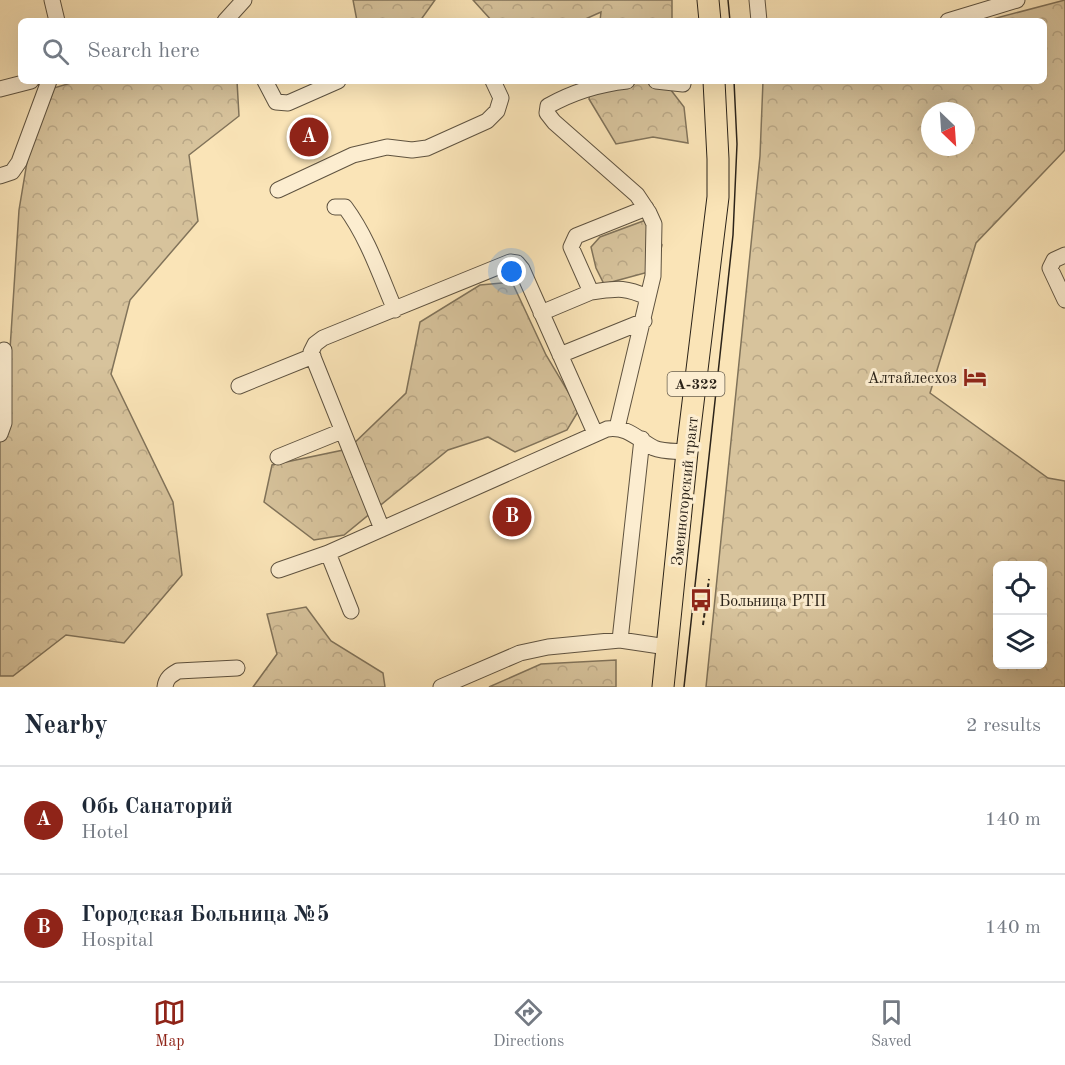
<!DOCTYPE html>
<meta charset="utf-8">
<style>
body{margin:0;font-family:"Old Standard TT",serif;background:#f2f2f3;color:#1f2937}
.controls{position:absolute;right:18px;bottom:18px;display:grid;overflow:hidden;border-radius:9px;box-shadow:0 6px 24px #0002}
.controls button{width:54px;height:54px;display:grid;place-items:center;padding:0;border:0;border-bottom:2px solid #e0e1e3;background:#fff;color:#1f2937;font:30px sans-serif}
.compass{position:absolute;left:921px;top:102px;width:54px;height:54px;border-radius:50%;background:#fff;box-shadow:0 6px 24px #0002;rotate:155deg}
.you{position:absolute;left:512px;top:272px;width:21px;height:21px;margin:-15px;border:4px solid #fff;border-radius:50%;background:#1a73e8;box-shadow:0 0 0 9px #1a73e833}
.badge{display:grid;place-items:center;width:39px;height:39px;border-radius:50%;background:#8f2418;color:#fff;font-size:20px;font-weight:700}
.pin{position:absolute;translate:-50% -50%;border:3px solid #fff;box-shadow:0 2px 6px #0006}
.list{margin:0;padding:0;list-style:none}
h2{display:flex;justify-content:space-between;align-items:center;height:78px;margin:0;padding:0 24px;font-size:26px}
h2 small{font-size:20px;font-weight:400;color:#747a83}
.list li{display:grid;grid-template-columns:39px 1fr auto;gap:18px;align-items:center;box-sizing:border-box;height:108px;padding:0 24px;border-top:2px solid #e0e1e3}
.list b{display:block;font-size:22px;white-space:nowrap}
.list p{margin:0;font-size:20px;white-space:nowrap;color:#747a83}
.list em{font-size:20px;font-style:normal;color:#747a83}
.icon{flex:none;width:33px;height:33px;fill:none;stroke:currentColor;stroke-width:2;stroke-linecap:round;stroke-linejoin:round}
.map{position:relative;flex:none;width:1065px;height:687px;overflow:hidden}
.search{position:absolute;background:#fff;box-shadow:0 6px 24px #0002;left:18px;right:18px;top:18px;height:66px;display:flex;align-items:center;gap:15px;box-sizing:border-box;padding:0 21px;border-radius:9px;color:#747a83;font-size:22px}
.sheet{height:294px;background:#fff}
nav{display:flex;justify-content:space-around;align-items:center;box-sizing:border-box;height:84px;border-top:2px solid #e0e1e3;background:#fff;font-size:16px;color:#747a83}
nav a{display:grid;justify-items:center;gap:3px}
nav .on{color:#8f2418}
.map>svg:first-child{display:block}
.forest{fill:url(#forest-crowns);stroke:#81735a;stroke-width:1.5;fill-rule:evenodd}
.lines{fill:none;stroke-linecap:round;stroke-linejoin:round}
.minor-casing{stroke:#5f5340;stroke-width:17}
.highway-casing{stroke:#2b2319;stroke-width:23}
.path{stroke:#2b2319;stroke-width:2;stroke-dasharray:4.5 3;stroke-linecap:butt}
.minor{stroke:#fcedd0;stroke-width:15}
.highway{stroke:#fae4b7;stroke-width:21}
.tram{stroke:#2b2319;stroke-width:1.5}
.labels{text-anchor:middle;stroke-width:6;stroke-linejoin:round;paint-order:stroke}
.shield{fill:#fcedd0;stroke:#6a6050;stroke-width:1.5}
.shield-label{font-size:15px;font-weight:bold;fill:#2b2319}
.poi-label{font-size:16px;fill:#2b2319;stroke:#fcedd0;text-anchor:end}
.street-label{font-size:16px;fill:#2b2319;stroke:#fcedd0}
</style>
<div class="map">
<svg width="1065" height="687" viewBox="0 0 1065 687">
<defs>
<pattern id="forest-crowns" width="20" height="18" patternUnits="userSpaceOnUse" patternTransform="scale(1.5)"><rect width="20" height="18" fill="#d7c39c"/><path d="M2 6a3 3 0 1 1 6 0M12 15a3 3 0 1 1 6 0" fill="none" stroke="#b9a786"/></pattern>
</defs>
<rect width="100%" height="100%" fill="#fae4b7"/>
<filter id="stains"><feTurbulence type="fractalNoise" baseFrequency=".00333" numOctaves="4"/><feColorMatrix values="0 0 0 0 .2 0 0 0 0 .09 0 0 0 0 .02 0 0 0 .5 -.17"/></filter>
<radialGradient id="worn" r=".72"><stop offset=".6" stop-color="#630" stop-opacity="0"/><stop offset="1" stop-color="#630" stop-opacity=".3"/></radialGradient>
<path class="forest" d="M 353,0 L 435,0 L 420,21 L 357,21 Z
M 473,0 L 672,0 L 672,21 L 600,21 L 601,12 L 581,21 L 492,21 Z
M 1065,0 L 1065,150 L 976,243 L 930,393 L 1048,478 L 1065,481 L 1065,687 L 706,687 L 760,156 L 763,81 L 1044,81 L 1044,21 L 985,21 ZM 930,111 L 966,111 L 966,147 L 930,147 ZM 998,566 L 1042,566 L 1042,664 L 998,664 Z
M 78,81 L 237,81 L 239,116 L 189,155 L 198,221 L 130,300 L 111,374 L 173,502 L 182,575 L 124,643 L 66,635 L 13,676 L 0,676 L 0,415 L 9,365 L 19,210 L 28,156 L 50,89 Z
M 592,81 L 664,81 L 684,107 L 688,143 L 653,137 L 616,144 L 589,99 Z
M 646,220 L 662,245 L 656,270 L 604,284 L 596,268 L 591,247 L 600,237 Z
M 512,282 L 546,355 L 579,410 L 567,430 L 515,452 L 488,437 L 448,450 L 344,535 L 314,540 L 264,502 L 272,465 L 348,449 L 406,393 L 420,322 L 480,285 Z
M 306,607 L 331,641 L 383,673 L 385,687 L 253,687 L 277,654 L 267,614 Z
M 616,660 L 616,687 L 489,687 L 541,664 Z"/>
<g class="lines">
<g class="minor-casing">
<path id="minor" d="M 52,0 L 57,21
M 757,0 L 759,21
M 225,21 L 244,0
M 948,21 L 1017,0
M 265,81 L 276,102 L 288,103 L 338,81
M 656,81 L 683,84
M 0,89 L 31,81
M 0,176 L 12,172 L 19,162 L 49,81
M 278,190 L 353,155 L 387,147 L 412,150 L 427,148 L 487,121 L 497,111 L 501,98 L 493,81
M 335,207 L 345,207 C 368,238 380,275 395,310
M 646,208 L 576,236 L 571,247 L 591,292 C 616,289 623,286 647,297
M 1065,255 L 1054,260 L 1050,268 L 1065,300
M 541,313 L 591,292
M 560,355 L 644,321
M 239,386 L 313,356
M 617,428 L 653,276 L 654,224 L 649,213 L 637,195 L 554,122 L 547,113 L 548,106 C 573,92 599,84 627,81
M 0,434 L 4,423 L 4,350
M 278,457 L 342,431
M 382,529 L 311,352 L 315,344 L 323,338 L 510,262 L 517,263 L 522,269 L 595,433
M 328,553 L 351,611
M 279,570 L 328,553 L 607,429 C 628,426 637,439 654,448 C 663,452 677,451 687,452
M 620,640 L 667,647
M 165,687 C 166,678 171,675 178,671 L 237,668
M 441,687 L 520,653 L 548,647 L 620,640 L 642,439"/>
</g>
<g class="highway-casing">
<path id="highway" d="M 708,0 L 710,21
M 663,687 L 687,452 L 718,197 L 718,159 L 714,81"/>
</g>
<path class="path" d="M 703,625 L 709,579"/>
<use href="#minor" class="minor"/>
<use href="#highway" class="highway"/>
<path class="tram" d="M 728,0 L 730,21
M 684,687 L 733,235 L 737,144 L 734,81"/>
</g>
<defs>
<g id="hotel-bare" transform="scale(1.8)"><path d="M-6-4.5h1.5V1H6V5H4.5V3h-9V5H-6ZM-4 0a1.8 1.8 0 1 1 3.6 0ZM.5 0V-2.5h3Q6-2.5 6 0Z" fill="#8f2418" stroke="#fcedd0" stroke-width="2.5" paint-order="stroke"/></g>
<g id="bus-bare" transform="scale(1.8)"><path d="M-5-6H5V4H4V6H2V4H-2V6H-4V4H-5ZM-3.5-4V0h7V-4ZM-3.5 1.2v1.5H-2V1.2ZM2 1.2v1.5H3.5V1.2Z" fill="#8f2418" stroke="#fcedd0" stroke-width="2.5" paint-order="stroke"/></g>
</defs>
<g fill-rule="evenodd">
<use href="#hotel-bare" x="975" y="377"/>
<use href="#bus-bare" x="701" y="600"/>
</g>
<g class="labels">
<rect class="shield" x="667.5" y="372" width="57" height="24" rx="4.5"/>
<g class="shield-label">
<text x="696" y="389">А-322</text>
</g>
<g class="poi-label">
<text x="957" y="383">Алтайлесхоз</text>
<text x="719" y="606" text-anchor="start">Больница РТП</text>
</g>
<g class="street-label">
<text transform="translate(684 491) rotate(-84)" y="6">Змеиногорский тракт</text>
</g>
</g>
<rect width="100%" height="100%" filter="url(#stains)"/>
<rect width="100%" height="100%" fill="url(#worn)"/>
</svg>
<div class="controls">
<button><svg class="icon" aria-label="locate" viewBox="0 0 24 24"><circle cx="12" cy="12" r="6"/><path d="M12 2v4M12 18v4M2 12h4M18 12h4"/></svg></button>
<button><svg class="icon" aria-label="layers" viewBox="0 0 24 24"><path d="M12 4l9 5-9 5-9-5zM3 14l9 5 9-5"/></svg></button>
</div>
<svg class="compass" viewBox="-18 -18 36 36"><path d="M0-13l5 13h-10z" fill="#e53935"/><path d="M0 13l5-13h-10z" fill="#747a83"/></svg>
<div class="you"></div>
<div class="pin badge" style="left:309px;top:137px">A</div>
<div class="pin badge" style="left:512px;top:517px">B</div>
<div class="search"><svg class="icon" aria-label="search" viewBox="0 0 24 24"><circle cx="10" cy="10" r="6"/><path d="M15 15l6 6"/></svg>Search here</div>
</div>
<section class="sheet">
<h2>Nearby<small>2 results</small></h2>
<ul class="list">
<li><span class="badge">A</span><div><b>Обь Санаторий</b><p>Hotel</p></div><em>140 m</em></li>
<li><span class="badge">B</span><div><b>Городская Больница №5</b><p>Hospital</p></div><em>140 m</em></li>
</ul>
</section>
<nav>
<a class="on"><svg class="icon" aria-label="map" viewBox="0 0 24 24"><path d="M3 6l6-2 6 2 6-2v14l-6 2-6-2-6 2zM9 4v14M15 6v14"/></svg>Map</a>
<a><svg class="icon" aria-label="directions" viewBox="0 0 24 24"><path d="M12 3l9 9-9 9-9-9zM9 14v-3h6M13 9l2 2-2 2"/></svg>Directions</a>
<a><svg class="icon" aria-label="saved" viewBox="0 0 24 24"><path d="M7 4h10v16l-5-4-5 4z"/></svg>Saved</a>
</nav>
